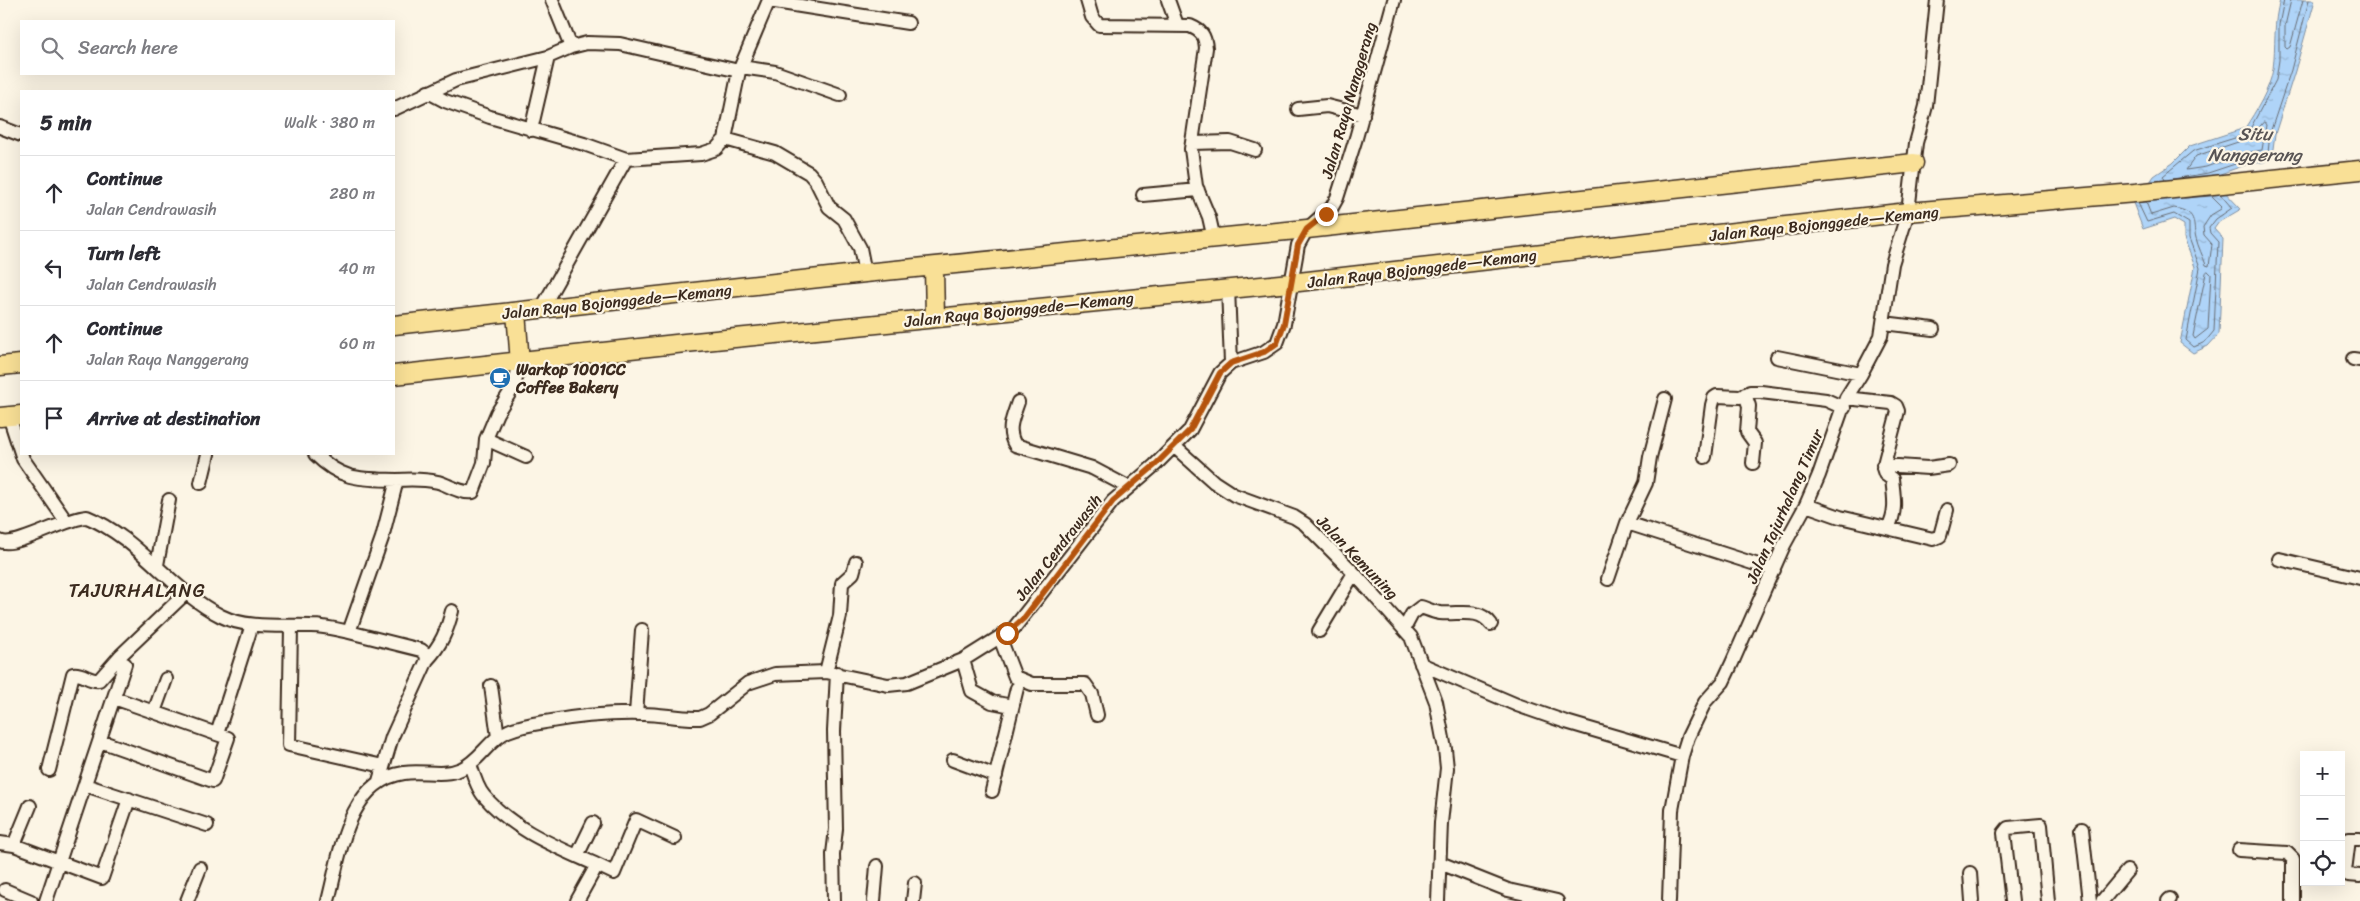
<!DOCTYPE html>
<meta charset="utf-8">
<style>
body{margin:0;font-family:Sriracha,sans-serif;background:#f7f7f7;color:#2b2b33}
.controls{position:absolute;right:15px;bottom:15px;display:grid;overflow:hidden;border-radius:0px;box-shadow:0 5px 20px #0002}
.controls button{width:45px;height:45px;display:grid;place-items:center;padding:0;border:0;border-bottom:1px solid #e1e1e2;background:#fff;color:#2b2b33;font:25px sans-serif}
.stop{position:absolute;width:15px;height:15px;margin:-11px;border:4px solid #b45309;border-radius:50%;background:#fff}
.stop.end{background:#b45309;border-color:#fff;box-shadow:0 1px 5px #0008}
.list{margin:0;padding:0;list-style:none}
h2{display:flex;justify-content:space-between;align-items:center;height:65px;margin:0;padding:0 20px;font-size:21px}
h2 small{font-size:16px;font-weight:400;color:#7c7c81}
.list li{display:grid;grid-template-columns:32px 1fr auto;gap:15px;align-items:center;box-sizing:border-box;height:75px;padding:0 20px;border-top:1px solid #e1e1e2}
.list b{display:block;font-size:19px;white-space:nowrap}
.list p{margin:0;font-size:16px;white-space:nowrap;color:#7c7c81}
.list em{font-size:16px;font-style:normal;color:#7c7c81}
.icon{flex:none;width:28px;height:28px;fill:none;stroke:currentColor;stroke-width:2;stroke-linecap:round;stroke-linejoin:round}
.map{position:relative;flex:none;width:2360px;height:901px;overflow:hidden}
.search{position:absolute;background:#fff;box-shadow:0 5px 20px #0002;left:20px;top:20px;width:375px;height:55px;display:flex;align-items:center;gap:12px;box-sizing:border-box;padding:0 18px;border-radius:0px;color:#7c7c81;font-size:19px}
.panel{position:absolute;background:#fff;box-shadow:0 5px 20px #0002;left:20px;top:90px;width:375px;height:365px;border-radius:0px}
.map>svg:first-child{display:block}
.water{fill:url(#water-ripples);stroke:#8190a1}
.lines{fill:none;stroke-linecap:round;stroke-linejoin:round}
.shore{stroke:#696e75;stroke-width:1}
.minor-casing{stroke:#3b2a1e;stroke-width:16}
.highway-casing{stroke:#3b2a1e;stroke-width:21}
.minor{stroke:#fcf5e5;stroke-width:12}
.highway{stroke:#f9e096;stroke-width:18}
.route{stroke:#b45309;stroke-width:6}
.labels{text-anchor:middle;stroke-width:4.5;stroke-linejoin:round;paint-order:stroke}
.street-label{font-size:16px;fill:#3b2a1e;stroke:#fcf5e5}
.poi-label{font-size:16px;font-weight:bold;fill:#3b2a1e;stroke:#fcf5e5;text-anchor:start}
.water-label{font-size:18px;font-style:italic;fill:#585454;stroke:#fcf5e5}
.quarter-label{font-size:19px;letter-spacing:1px;fill:#3b2a1e;stroke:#fcf5e5}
</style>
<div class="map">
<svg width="2360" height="901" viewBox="0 0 2360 901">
<defs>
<pattern id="water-ripples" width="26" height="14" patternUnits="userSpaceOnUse" patternTransform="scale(1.25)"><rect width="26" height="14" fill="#afd4f8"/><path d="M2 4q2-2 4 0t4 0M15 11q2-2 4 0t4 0" fill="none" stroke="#97b6d4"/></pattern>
</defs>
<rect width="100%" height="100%" fill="#fcf5e5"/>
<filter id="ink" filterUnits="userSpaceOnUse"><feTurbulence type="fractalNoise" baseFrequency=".02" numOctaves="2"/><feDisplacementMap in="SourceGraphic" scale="10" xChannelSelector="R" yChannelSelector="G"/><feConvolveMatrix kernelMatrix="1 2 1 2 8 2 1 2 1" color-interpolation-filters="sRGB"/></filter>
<g filter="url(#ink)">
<path class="water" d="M 2280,0 L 2315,0 L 2295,71 L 2275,134 L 2272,156 L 2264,162 L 2248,164 L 2209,178 L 2148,185 L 2154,176 L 2173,163 L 2190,146 L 2245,128 C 2256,111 2270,89 2273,69 C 2276,45 2273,23 2280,0 Z
M 2217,184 L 2241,209 L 2219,222 L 2214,229 L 2223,239 L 2219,334 L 2208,346 L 2193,353 L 2180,343 L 2195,267 L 2184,238 L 2184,225 L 2174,219 L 2143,229 L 2133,203 L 2135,191 Z"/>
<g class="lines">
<path class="shore" d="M 2291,0 L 2285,26 L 2285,47 L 2287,49 L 2290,47 L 2303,0
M 2264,122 L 2266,125 L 2262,150 L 2245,153 L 2206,167 L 2186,170 L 2196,156 L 2250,138 Z
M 2173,179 L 2208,173 L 2268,153 L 2270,133 L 2291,70 L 2309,0
M 2165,180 L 2163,176 L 2193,151 L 2238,137 L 2249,131 L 2276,80 L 2279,60 L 2279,25 L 2284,0
M 2146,202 L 2151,215 L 2174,208 C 2198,212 2192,222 2196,238 C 2198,247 2203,256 2206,265 L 2209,266 L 2212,244 L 2204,235 L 2203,227 L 2211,215 L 2221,209 L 2222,206 L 2212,196 L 2184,198
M 2138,203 L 2147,222 L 2174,214 L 2189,223 L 2189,238 L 2200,268 L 2186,340 L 2194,347 L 2205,342 L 2214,331 L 2218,242 L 2210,233 L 2209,228 L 2216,219 L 2232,208 L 2220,194
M 2208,271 L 2211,274 L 2208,329 L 2195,339 L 2193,336 L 2206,273 Z"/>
<g class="minor-casing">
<path id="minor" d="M 1087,0 L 1092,17 L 1099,25 L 1190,26 C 1202,31 1205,36 1206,48 L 1191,149 L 1196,186 L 1209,217 L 1214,239
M 1168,0 L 1177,25
M 769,1 L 908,23
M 741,67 L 775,72 L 840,95
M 739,71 L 769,0
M 428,92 L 445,101 L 490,117 L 584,144 L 626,159 L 701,154 L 716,149 L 725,139 L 739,71 L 620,44 L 587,43 L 571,47
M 394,109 L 456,80 L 548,57 L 571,47 L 552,0
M 1298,109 L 1327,106 L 1363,115
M 0,127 L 21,135
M 531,130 L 548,57
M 725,139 L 775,153 L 809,173 L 816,181 L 829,207 L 844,219 L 860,248 L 865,273
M 1192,143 L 1230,142 L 1255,150
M 1143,195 L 1198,190
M 1228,288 L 1231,363
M 542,308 L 626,159
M 1884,323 L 1933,329
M 1777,357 L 1861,374
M 2353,359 L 2360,360
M 1745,394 L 1749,406 L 1747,432 L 1755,443 L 1753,463
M 1846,398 L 1891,403 L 1896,406 L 1898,411 L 1883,468 L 1885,474 L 1892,479 C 1894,497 1897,511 1888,528
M 1665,399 L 1650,457 L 1646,483 L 1627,523 L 1774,570
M 1018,402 C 1013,417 1006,430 1015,445 L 1092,468 L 1128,487
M 9,416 L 23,459 L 66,521
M 486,439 L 526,457
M 1175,447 L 1214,482 L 1234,495 L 1294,517 L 1305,524 L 1354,573 L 1411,637 L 1436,702 L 1445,749 L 1447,768 L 1441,823 L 1438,901
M 315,454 C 342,481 361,479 397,480
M 1705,457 L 1712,405 L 1714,398 L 1717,396 L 1740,397 L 1750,392 L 1761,392 L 1826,400 L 1844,408
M 1883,465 L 1928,468 L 1949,465
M 201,483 L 208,454
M 1806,505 L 1840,517 L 1933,539 L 1940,536 L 1947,510
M 0,541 C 15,549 65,518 87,517 C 139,538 171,591 221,616 C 247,629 283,625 311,626 C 324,626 336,629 349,632
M 2279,559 L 2360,578
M 157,565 L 169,500
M 1608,579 L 1627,523
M 291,627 L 289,745 L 383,766
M 1404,629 L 1412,614 L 1421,607 C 1427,609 1433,612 1440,613 C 1458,615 1479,607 1491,624
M 1319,631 L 1354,573
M 1000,638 L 1015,677 L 1032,684 L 1085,684 L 1092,694 L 1097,715
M 427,660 C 441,645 447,631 452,611
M 963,660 L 972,691 L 992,702 L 1012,706
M 1421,664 L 1517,705 L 1566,722 L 1682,756
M 826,672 L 840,616 L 842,583 L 853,573 L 856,562
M 491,686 L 498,737
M 154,712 L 166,679
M 636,714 L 642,630
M 217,734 L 250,631
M 100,741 L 213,781 L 228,738 L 114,698
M 953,760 L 996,776
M 470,764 C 473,774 477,788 484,796 C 513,830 557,847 597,865 L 577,901
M 49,770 L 73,674 C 82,672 90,682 99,680 L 121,655 L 187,592
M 379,781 L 392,737 L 427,660 L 426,654 L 421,650 L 349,632 L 382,538 L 397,480 C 411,479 424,479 438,482 C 449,485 461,494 473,492 L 484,463 L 486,439 L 497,413 L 514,386 L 520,363
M 85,785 L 207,825
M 992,791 L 1017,688
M 2082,829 L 2090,901
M 2360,839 L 2349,839 L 2345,871 L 2348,875 L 2360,876
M 0,843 L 14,845 L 102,878 L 129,799
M 14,845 L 30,806
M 2239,850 L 2287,853 L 2293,859 L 2293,901
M 577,856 L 593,823
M 1440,863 L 1508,890 L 1557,901
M 597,865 L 614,873 L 636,820 L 675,838
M 1970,873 L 1972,901
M 5,890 L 31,901
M 46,901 L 125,664
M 187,901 L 200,868
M 328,901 C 340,856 347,781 404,773 C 423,770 443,777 461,769 C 480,761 489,739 508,731 C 519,726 532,724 545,722 C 578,716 609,713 643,714 C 662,714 681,719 700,718 L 709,714 L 748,683 L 775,674 L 826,672 L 888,685 L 907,683 L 963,660 L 1014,628 L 1113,501 L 1155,465 L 1190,430 L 1220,373 L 1231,363 L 1264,352 L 1277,343 L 1284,324 L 1298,245 L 1307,229 L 1332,207 L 1337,198 L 1356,138 L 1394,0
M 834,901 L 833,854 L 836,829 L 834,731 L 837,673
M 874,901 L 877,866
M 913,901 L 915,883
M 1669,901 L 1672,810 L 1682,756 L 1688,737 L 1705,702 L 1723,682 L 1732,663 L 1784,545 L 1806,505 L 1819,475 L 1846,398 L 1861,374 L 1881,336 L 1892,264 L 1908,212 L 1916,143 L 1926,106 L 1937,0
M 2012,901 L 2004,833 L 2008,828 L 2041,825 L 2048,901
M 2102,901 L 2127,871
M 2168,901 L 2170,899"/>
</g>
<g class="highway-casing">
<path id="highway" d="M 934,268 L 935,318
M 516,312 L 520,363
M 394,325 L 865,273 L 1307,229 L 1914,163
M 0,366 L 21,364
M 394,375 L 685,343 L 1290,283 L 1908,212 L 2135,193 L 2360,170
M 0,417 L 21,415"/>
</g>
<use href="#minor" class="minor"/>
<use href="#highway" class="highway"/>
</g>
</g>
<g class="lines" filter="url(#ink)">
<path class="route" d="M 1007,633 L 1024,618 L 1113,501 L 1155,465 L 1190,430 L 1220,373 L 1231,363 L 1264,352 L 1277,343 L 1284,324 L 1298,245 L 1307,229 L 1326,214"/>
</g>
<defs>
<g id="cafe-disc" transform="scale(1.125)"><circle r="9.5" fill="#1f6fb2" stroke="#fcf5e5"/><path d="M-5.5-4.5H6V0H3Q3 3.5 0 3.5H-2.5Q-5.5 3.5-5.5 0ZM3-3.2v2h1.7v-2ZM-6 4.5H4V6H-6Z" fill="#fff"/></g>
</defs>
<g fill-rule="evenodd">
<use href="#cafe-disc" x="500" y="378"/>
</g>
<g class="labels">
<g class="street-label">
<text transform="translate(1348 100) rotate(-74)" y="6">Jalan Raya Nanggerang</text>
<text transform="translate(1824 223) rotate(-6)" y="6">Jalan Raya Bojonggede—Kemang</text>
<text transform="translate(1422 268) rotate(-7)" y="6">Jalan Raya Bojonggede—Kemang</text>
<text transform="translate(617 301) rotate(-6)" y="6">Jalan Raya Bojonggede—Kemang</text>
<text transform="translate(1019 309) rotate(-6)" y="6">Jalan Raya Bojonggede—Kemang</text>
<text transform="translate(1784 506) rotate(-66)" y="6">Jalan Tajurhalang Timur</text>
<text transform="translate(1058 547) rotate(-52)" y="6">Jalan Cendrawasih</text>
<text transform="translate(1358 557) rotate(46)" y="6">Jalan Kemuning</text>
</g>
<g class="poi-label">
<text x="516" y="375">Warkop 1001CC<tspan x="516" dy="18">Coffee Bakery</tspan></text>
</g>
<g class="water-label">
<text x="2255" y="140">Situ<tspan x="2255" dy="21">Nanggerang</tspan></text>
</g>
<g class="quarter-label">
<text x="137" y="597">TAJURHALANG</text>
</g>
</g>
</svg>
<div class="controls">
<button>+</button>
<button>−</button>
<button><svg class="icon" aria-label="locate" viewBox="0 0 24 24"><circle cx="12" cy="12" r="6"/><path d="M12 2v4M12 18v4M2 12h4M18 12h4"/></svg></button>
</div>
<div class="stop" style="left:1007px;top:633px"></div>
<div class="stop end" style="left:1326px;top:214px"></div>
<div class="search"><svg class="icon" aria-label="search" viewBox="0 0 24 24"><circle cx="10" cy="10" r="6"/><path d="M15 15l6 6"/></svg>Search here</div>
<section class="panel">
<h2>5 min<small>Walk · 380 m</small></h2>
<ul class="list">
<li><svg class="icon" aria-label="ahead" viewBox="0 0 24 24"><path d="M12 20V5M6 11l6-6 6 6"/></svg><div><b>Continue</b><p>Jalan Cendrawasih</p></div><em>280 m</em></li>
<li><svg class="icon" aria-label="left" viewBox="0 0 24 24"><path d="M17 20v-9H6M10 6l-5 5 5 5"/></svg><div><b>Turn left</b><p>Jalan Cendrawasih</p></div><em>40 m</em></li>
<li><svg class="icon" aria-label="ahead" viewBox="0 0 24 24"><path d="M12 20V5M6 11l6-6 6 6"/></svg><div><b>Continue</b><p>Jalan Raya Nanggerang</p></div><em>60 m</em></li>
<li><svg class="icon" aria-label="arrive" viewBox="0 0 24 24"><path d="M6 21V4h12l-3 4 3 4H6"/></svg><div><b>Arrive at destination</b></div></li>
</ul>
</section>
</div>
